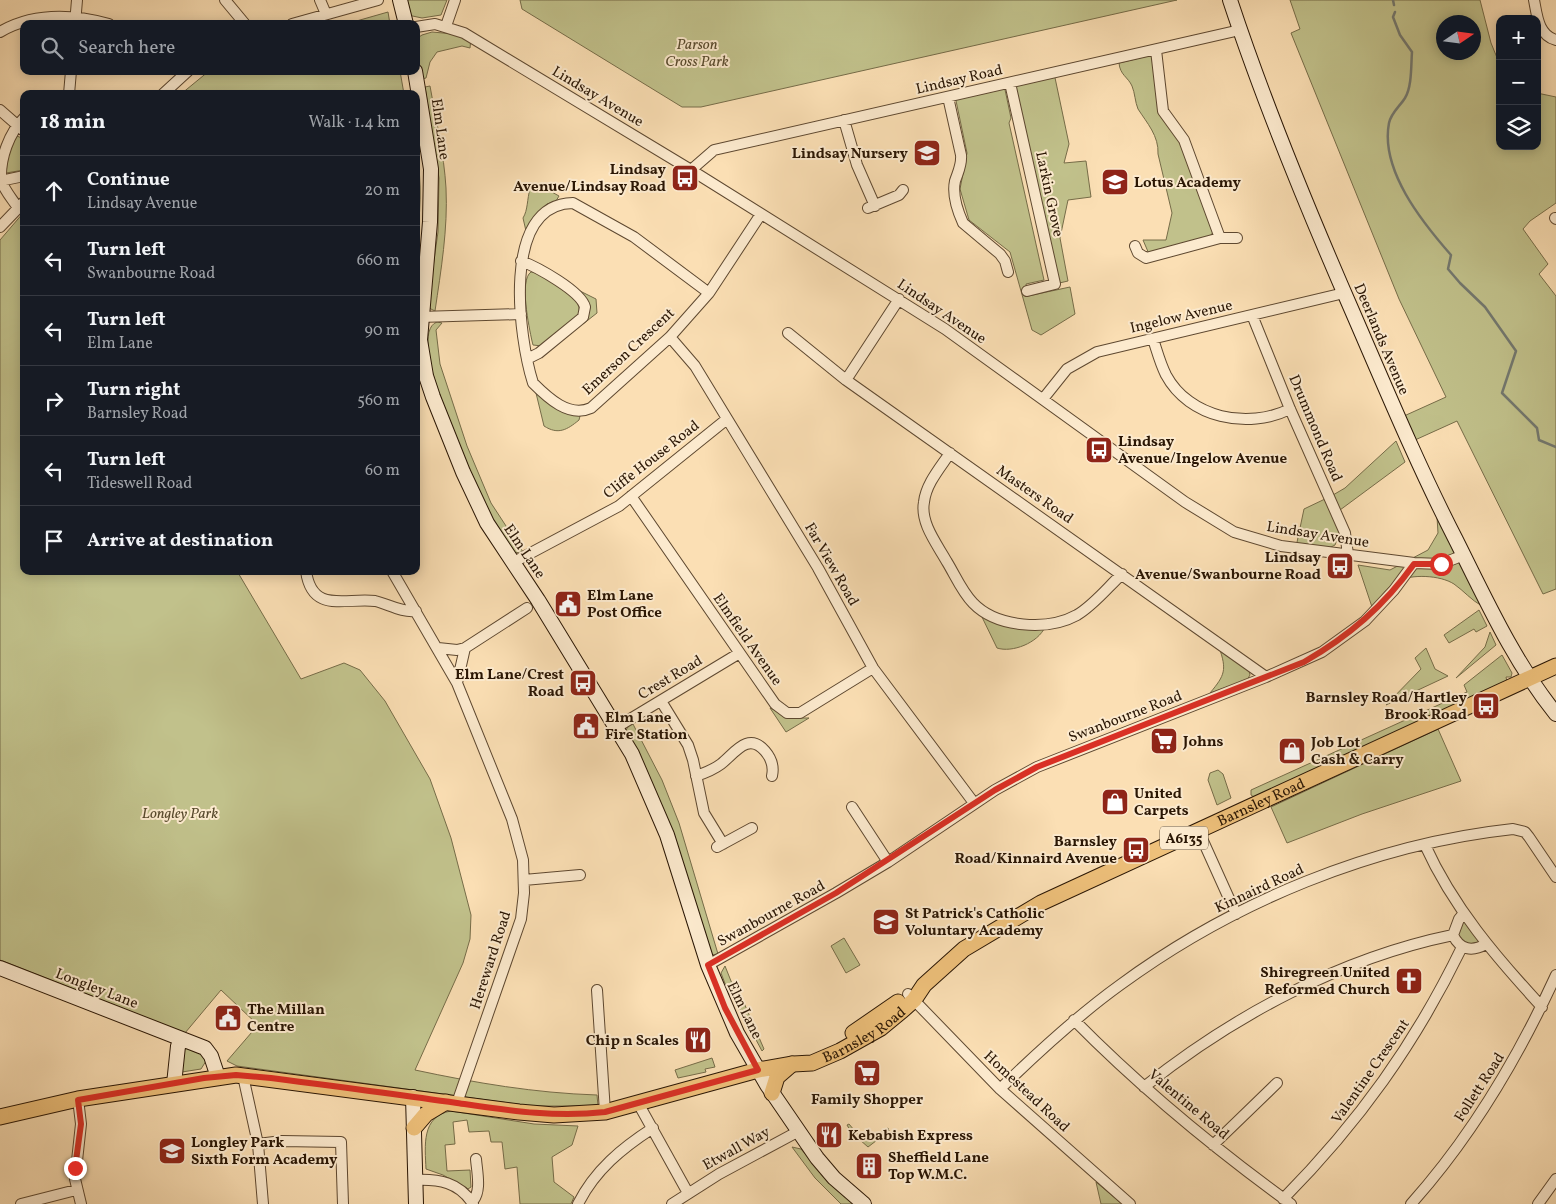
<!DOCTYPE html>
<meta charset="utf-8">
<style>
body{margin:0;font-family:Vollkorn,serif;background:#20242c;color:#f1f3f6}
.controls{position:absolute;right:15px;top:15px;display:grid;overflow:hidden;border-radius:10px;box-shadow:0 2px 12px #0003}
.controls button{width:45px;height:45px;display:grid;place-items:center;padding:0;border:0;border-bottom:1px solid #363941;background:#171b24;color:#f1f3f6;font:25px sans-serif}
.compass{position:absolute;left:1436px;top:15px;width:45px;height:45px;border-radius:50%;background:#171b24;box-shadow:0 2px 12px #0003;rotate:77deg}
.stop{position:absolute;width:15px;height:15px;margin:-11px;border:4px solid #d93025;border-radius:50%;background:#fff}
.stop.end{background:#d93025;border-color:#fff;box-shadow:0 1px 5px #0008}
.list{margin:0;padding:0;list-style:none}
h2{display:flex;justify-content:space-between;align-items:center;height:65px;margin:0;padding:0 20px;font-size:21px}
h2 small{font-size:16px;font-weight:400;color:#9ea1a6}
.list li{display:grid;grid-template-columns:32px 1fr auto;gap:15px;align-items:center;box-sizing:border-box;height:70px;padding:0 20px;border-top:1px solid #363941}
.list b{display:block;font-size:19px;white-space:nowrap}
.list p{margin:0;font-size:16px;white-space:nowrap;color:#9ea1a6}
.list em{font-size:16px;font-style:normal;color:#9ea1a6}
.icon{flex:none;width:28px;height:28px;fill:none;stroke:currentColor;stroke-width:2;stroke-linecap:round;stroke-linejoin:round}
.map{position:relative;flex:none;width:1556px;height:1204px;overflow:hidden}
.search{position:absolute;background:#171b24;box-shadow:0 2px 12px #0003;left:20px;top:20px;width:400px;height:55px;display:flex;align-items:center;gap:12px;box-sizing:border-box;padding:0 18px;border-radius:10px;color:#9ea1a6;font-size:19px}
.panel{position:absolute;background:#171b24;box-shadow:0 2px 12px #0003;left:20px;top:90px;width:400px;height:485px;border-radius:10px}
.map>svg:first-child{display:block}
.green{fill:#c1c18b;stroke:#766c48;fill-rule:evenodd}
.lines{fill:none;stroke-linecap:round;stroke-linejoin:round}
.stream{stroke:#73786f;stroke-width:2.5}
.street-casing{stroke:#5e4830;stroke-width:12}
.secondary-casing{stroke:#2a1604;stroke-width:16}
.primary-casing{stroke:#2a1604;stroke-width:17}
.street{stroke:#fceace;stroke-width:10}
.secondary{stroke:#fceace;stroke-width:14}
.primary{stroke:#eec07a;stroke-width:15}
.route{stroke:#d93025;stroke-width:6}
.labels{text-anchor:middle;stroke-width:4;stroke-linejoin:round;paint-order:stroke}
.shield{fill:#fceace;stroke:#695641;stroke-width:1}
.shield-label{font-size:14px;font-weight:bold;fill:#2a1604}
.park-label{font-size:15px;font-style:italic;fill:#57492c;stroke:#fceace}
.street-label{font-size:15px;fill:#2a1604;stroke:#fceace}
.poi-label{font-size:15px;font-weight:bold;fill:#2a1604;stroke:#fceace;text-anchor:start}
</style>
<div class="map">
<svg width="1556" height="1204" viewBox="0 0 1556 1204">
<rect width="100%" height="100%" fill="#fbdfb4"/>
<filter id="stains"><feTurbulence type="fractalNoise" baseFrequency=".004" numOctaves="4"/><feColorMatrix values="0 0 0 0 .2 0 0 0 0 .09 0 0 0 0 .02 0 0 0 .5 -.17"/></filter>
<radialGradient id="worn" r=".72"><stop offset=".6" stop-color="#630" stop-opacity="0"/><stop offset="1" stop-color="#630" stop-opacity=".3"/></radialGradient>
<path class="green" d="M 399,0 L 447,0 L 441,15 L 422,18 L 403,14 Z
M 520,0 L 1177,0 L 701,107 L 682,107 L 522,9 Z
M 1290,0 L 1480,0 L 1491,43 L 1500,65 L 1500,146 L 1537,146 L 1537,93 L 1556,97 L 1556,203 L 1530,221 L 1523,229 L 1548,264 L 1539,274 L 1556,296 L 1556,589 L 1543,594 L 1457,421 L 1415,440 L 1404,416 L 1446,397 L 1399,299 L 1291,33 L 1300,29 ZM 1444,22 L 1474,22 L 1474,52 L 1444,52 Z
M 388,12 L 390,24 L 346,24 Z
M 432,32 L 465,35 L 471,38 L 470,48 L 462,46 L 437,52 L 430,62 L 426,78 L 422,79 L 416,52 L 416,39 L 422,35 Z
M 1152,55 L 1157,90 L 1181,144 L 1213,232 L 1209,238 L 1149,254 L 1143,240 L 1166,240 L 1172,213 L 1158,154 C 1159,136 1147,123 1138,109 C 1135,102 1135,93 1132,86 C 1128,77 1120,75 1119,63 Z
M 209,71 L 400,71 L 404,94 L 181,94 Z
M 1054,73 L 1069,144 L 1064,163 L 1086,161 L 1091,197 L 1068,200 L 1060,238 L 1068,281 L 1055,284 L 1015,82 Z
M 1004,85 L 1011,118 L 1009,123 L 1044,280 L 1026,284 L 1028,296 L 1070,287 L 1075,314 L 1041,335 L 1032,330 L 1010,252 L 969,220 L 960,189 L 967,153 L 955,96 Z
M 430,86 C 436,120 444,154 446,188 C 448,229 441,270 435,311 L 429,308 L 428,303 L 438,232 L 439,178 L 425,87 Z
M 17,136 L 24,139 L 24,170 L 6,173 C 1,160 10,147 17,136 Z
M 416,151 C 423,183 420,215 416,248 Z
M 534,186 L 541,186 L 559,196 L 556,201 L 547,204 L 526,231 L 523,218 C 528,210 527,199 530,189 Z
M 24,212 L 24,571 L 237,571 L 301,679 L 344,663 L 360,670 L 385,701 L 430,779 L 451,838 L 471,915 L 470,939 L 463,963 L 415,1070 C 476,1083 535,1093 597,1095 L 598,1106 L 531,1106 L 237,1066 L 227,1061 L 258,1025 L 221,990 L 185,1033 L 0,960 L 0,240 Z
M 531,272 L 536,272 C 550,281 583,295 579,314 L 542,346 L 533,345 L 532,341 C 529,327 519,280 531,272 Z
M 578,290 L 596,299 L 597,313 L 583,324 Z
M 437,322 L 442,323 L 436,330 L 440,364 L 467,446 L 491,503 L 523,552 L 512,553 C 504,539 493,525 486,510 C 475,485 403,334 437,322 Z
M 536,393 L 580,416 L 579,420 C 567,430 558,435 544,426 Z
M 1396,441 L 1405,462 L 1340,510 L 1333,495 L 1345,488 Z
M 1325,499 L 1340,532 L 1335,545 L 1327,549 L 1296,547 L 1304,509 Z
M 1437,517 L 1482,606 C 1471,600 1464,591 1454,584 C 1440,575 1412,574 1397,581 C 1388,586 1379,599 1372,607 L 1358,565 L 1390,570 L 1428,550 L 1438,533 Z
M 1479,610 L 1487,626 L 1476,632 L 1474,629 L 1449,643 L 1444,635 Z
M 981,615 L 1045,627 C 1038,643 1012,653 997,648 Z
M 1490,632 L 1496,645 L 1456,678 L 1485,647 Z
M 1219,647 L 1249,671 L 1250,675 L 1247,680 L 1210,693 C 1225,675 1227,670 1219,647 Z
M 1426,648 L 1435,669 L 1448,676 L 1386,705 L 1421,669 L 1415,658 Z
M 1502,655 L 1512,673 L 1511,677 L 1506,677 L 1507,682 L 1254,797 L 1251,795 L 1251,790 L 1467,692 L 1464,685 Z
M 770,708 L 791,718 L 809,718 L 786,732 Z
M 630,724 L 633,724 L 635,728 L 662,780 L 679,823 L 718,954 L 712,955 L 627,736 L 626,730 Z
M 1438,729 L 1461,781 L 1362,814 L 1287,843 L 1271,807 Z
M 1218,770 L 1223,774 L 1231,798 L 1217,805 L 1208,780 L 1210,773 Z
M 1464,918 L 1483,944 L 1466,946 L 1457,934 Z
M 844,938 L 860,965 L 846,973 L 831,946 Z
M 725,966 L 735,991 L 732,995 L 729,994 L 721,973 Z
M 744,1003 L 764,1049 L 762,1051 L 738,1006 Z
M 183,1046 L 203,1054 L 206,1061 L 201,1069 L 182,1072 L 180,1067 Z
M 712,1058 L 715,1067 L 705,1069 L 706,1072 L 678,1078 L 675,1070 Z
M 451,1111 L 534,1124 L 578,1126 L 572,1145 L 552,1157 L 554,1182 L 574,1197 L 571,1204 L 520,1204 L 517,1167 L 505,1169 L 502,1142 L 491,1142 L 489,1131 L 469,1132 L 467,1120 L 453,1122 L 455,1144 L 445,1145 L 447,1171 L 470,1170 L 471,1187 L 468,1189 L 443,1175 L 426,1169 C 425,1146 421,1116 451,1111 Z
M 849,1124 L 860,1137 L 866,1134 L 870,1139 L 888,1128 L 889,1131 L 868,1147 L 851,1132 L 847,1125 Z
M 792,1147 L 801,1149 L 825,1178 L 857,1204 L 841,1204 L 815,1178 Z
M 1096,1182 L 1122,1204 L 1101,1204 Z"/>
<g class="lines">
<path class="stream" d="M 1393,0 L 1394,5
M 1395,12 L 1393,17 L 1400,35 L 1412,52 C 1411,65 1412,87 1405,98 C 1400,106 1391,113 1389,123 C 1380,170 1422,222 1451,255 L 1448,269 L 1460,283 L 1485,307 L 1516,351 L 1502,393 L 1537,428 L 1539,440 L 1556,447"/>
<g class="street-casing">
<path id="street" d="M 225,0 L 245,24
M 320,0 L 326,14
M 1534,0 C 1537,15 1538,35 1556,40
M 75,24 L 77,0
M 292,24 L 378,0
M 446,26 L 455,0
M 416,27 L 435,24 L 464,33 L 691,170 L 945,329 L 1185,502 L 1234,532 L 1281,546 L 1414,563 L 1441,564 L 1464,555
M 0,32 C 34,12 72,14 109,24
M 1156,50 L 1163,111 L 1184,140 L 1220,238
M 1010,83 L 1055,284 L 1027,291
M 69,94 L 71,71
M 163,94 L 188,71
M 948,97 L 961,155 C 962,165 958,172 955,181 C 952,195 958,212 963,223 L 1000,254 L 1005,261 L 1008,272
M 0,110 L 24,131
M 844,120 L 857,165 L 875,206
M 691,170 L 714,150 L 1240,30
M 0,181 L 24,176
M 18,208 C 13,200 4,190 1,180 C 0,158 9,133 24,118
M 868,208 L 899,195 L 903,190
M 1555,218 L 1556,219
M 0,227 L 24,202
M 1135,246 L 1138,253 L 1146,258 L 1220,238 L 1237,238
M 521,261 C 537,267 581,291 585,307 L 583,317 L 577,322 L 539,353 L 527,359
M 709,293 L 634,237 L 573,203 C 500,204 519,339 533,383 C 548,398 569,418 591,408 L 670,337 L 709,293 L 761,214
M 1252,315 L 1290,409 L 1345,533 L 1348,554
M 420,317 L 521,314
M 788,333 L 846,380 L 1266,677
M 670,337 L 695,366 L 818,568 L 873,668 L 974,803
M 1153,339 C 1157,351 1160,363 1166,375 C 1189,418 1248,430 1290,409
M 846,380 L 899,299
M 1043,399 L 1067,369 L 1097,352 L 1344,293
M 950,453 C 940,468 926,484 924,502 C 920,523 937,544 947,562 C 955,575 962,592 973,603 C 997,628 1048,631 1077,615 C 1094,605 1108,587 1122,574
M 631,496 L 775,704 L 787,713 L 800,713 L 873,668
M 512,563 L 619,506 L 727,419
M 306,571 C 312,615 347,597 375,601 C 388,604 402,613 416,611
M 392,571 L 457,683 L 512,819 L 523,860 L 524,893 L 521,919 L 457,1103
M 438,648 L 457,650 L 465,648 L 527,608
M 457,683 L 465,648
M 661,701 L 688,745 L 693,760 L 704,813 L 723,844
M 617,727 L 738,654
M 696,776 C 705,773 713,770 721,764 C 734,754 748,731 765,751 C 771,758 774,767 772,776
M 852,807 L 888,862
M 1199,832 L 1236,914
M 1425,845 C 1453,907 1496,957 1542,1007
M 717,847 L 752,828
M 524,880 L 580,875
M 1464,913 L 1459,919 L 1453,935 C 1460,950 1472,952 1486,944
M 708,965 L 836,893 L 888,862 L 995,790 L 1037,767 L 1266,677 L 1322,652 L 1365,621 L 1394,590 L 1414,563
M 597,990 L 605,1112
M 908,994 L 1000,1089 L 1130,1204
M 1074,1020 C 1141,1088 1214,1148 1291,1204
M 243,1076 L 258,1144 L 263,1204
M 1144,1087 C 1233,1016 1341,958 1453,935
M 1000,1089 C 1038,1052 1077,1016 1120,985 C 1233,902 1373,844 1513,829 L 1525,832 L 1529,837 L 1556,877
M 78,1099 L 81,1124 L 75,1179 L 81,1204
M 638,1103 L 688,1193
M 258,1144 L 282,1141 L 341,1142 L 343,1204
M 1213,1145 L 1277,1083
M 415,1180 C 439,1179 459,1182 473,1204
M 1283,1199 C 1359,1122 1415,1044 1462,947
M 472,1202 C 482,1192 477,1172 476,1159
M 21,1204 L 76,1190
M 578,1204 C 595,1170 622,1148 653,1128
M 672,1204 L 719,1174 L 799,1131
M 1411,1204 C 1472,1136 1518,1058 1556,975
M 1538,1204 L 1556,1179"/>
</g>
<g class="secondary-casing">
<path id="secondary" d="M 400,0 L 406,24
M 1230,0 C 1265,106 1308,210 1353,313 C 1386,389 1418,466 1456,540 C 1486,600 1514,662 1556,714
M 415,71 L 431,169 L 430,222 L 420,340 L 426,376 L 433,397 L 463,472 L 487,523 L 538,600 L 632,754 L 667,835 L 708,965 L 737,1033 L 767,1085 L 817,1158 L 834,1178 L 864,1204
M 0,968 L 205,1048 L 211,1056 L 218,1077
M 174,1084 L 178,1046 L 182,1041
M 413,1097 L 416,1204"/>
</g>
<g class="primary-casing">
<g id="primary">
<path d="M 853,1033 L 898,1002"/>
<path d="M 772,1093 L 777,1077 L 792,1064"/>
<path id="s1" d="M 0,1117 L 78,1099 L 236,1075 L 519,1112 L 554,1115 L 605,1112 L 758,1070 L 793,1064 L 812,1063 L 840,1051 L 881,1028 L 904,1009 L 914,1000 L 924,985 L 964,949 L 1041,903 L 1556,666"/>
<path d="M 414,1128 L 426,1114 L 446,1102"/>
</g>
</g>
<use href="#street" class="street"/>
<use href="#secondary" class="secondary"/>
<use href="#primary" class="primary"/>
</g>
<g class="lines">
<path class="route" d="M 75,1168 L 81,1124 L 78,1100 L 204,1078 L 236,1075 L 271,1078 C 333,1086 395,1094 457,1103 C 506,1110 554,1118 605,1112 L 758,1070 L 725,1008 L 708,965 L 836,893 L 995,790 L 1037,767 L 1304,662 C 1349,636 1384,606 1414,564 L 1441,564"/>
</g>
<defs>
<g id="school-square" transform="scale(1.4375)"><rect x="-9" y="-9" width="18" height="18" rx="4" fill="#8f2418" stroke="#fceace"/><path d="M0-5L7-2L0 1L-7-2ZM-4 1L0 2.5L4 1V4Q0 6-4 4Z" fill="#fff"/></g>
<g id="bus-square" transform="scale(1.4375)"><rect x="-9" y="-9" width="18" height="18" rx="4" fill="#8f2418" stroke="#fceace"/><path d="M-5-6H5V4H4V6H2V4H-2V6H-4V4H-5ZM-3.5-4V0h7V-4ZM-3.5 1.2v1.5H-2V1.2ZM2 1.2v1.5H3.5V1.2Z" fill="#fff"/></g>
<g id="civic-square" transform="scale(1.4375)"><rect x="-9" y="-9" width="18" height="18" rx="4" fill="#8f2418" stroke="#fceace"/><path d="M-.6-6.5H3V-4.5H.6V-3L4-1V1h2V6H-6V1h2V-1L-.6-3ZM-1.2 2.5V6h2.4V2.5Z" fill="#fff"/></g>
<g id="supermarket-square" transform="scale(1.4375)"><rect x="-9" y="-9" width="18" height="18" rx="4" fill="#8f2418" stroke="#fceace"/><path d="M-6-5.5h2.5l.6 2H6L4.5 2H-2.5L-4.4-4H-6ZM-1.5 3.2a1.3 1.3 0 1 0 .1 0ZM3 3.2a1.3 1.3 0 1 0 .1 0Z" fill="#fff"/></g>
<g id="shop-square" transform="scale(1.4375)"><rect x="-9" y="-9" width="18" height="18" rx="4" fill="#8f2418" stroke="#fceace"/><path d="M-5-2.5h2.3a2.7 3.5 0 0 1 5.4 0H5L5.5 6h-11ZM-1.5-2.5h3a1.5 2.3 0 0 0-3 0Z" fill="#fff"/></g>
<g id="church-square" transform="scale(1.4375)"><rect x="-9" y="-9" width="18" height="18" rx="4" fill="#8f2418" stroke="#fceace"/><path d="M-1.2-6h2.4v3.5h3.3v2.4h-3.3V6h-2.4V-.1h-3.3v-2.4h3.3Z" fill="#fff"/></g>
<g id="restaurant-square" transform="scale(1.4375)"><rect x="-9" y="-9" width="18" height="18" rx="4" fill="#8f2418" stroke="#fceace"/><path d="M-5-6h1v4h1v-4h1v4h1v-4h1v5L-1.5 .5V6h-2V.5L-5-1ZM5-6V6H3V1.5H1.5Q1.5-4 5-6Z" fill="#fff"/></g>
<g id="university-square" transform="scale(1.4375)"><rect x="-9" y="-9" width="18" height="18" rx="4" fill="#8f2418" stroke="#fceace"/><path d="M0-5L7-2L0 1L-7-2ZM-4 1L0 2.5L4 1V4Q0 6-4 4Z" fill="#fff"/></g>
<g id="building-square" transform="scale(1.4375)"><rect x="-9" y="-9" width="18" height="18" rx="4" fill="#8f2418" stroke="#fceace"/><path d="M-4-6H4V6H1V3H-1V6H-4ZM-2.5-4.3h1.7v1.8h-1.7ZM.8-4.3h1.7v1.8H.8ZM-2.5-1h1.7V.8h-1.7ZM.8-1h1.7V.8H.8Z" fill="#fff"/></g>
</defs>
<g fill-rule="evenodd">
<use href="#school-square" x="927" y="153"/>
<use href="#bus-square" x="685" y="178"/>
<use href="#school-square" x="1115" y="182"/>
<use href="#bus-square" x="1099" y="450"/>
<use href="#bus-square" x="1340" y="566"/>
<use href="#civic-square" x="568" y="604"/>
<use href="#bus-square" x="583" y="683"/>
<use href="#bus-square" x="1486" y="706"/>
<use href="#civic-square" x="586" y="726"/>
<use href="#supermarket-square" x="1164" y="741"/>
<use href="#shop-square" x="1292" y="751"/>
<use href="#shop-square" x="1115" y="802"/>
<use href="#bus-square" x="1136" y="850"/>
<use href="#school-square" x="886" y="922"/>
<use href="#church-square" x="1409" y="981"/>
<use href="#civic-square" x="228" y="1018"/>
<use href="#restaurant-square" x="698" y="1040"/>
<use href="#supermarket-square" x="867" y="1073"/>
<use href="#restaurant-square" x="829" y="1135"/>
<use href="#university-square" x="172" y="1151"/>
<use href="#building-square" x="869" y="1166"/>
</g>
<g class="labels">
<rect class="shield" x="1160" y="826.5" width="48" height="23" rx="4"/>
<g class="shield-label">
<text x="1184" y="843">A6135</text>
</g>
<g class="park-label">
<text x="697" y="49">Parson<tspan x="697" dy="17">Cross Park</tspan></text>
<text x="180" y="818">Longley Park</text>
</g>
<g class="street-label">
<text transform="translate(959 79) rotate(-13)" y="5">Lindsay Road</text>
<text transform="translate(598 96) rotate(31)" y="5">Lindsay Avenue</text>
<text transform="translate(441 129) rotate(82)" y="5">Elm Lane</text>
<text transform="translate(1050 194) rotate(78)" y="5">Larkin Grove</text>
<text transform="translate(942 311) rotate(34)" y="5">Lindsay Avenue</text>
<text transform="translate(1181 316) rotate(-13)" y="5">Ingelow Avenue</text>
<text transform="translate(1382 339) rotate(67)" y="5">Deerlands Avenue</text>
<text transform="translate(628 351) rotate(-43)" y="5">Emerson Crescent</text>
<text transform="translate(1316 428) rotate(67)" y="5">Drummond Road</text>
<text transform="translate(651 459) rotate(-38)" y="5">Cliffe House Road</text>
<text transform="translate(1035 494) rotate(35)" y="5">Masters Road</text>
<text transform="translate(1318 534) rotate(9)" y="5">Lindsay Avenue</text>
<text transform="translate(525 551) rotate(56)" y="5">Elm Lane</text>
<text transform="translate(832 564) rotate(60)" y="5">Far View Road</text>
<text transform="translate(748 639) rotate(55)" y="5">Elmfield Avenue</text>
<text transform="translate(670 677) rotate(-31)" y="5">Crest Road</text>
<text transform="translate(1125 716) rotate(-21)" y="5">Swanbourne Road</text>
<text dy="5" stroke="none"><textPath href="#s1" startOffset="1349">Barnsley Road</textPath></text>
<text transform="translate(1259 888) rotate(-25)" y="5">Kinnaird Road</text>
<text transform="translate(771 913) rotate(-29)" y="5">Swanbourne Road</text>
<text transform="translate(490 960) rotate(-72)" y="5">Hereward Road</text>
<text transform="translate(97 988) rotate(21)" y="5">Longley Lane</text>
<text transform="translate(745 1010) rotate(64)" y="5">Elm Lane</text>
<text dy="5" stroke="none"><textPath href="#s1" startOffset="884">Barnsley Road</textPath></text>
<text transform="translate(1370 1071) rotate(-55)" y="5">Valentine Crescent</text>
<text transform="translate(1479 1087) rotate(-57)" y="5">Follett Road</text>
<text transform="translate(1027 1091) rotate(43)" y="5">Homestead Road</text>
<text transform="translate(1189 1104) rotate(40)" y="5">Valentine Road</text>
<text transform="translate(736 1148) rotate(-29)" y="5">Etwall Way</text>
</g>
<g class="poi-label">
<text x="908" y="158" text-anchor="end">Lindsay Nursery</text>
<text x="666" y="174" text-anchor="end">Lindsay<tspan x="666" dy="17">Avenue/Lindsay Road</tspan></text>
<text x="1134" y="187">Lotus Academy</text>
<text x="1118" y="446">Lindsay<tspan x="1118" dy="17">Avenue/Ingelow Avenue</tspan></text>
<text x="1321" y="562" text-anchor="end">Lindsay<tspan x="1321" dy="17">Avenue/Swanbourne Road</tspan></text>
<text x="587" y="600">Elm Lane<tspan x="587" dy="17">Post Office</tspan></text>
<text x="564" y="679" text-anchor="end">Elm Lane/Crest<tspan x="564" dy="17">Road</tspan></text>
<text x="1467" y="702" text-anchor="end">Barnsley Road/Hartley<tspan x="1467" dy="17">Brook Road</tspan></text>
<text x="605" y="722">Elm Lane<tspan x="605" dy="17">Fire Station</tspan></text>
<text x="1183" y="746">Johns</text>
<text x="1311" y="747">Job Lot<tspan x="1311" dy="17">Cash &amp; Carry</tspan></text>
<text x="1134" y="798">United<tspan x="1134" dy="17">Carpets</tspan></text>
<text x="1117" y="846" text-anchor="end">Barnsley<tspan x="1117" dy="17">Road/Kinnaird Avenue</tspan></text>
<text x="905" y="918">St Patrick's Catholic<tspan x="905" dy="17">Voluntary Academy</tspan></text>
<text x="1390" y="977" text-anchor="end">Shiregreen United<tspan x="1390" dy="17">Reformed Church</tspan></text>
<text x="247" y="1014">The Millan<tspan x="247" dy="17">Centre</tspan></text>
<text x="679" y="1045" text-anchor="end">Chip n Scales</text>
<text x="867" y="1104" text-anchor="middle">Family Shopper</text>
<text x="848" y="1140">Kebabish Express</text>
<text x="191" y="1147">Longley Park<tspan x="191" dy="17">Sixth Form Academy</tspan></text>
<text x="888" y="1162">Sheffield Lane<tspan x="888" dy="17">Top W.M.C.</tspan></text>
</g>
</g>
<rect width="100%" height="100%" filter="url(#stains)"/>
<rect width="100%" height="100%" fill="url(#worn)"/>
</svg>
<div class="controls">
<button>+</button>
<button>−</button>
<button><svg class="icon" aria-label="layers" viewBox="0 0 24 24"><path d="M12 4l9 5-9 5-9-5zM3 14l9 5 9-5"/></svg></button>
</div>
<svg class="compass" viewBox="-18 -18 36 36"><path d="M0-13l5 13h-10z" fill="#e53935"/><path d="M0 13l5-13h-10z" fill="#9ea1a6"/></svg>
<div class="stop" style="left:1441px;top:564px"></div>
<div class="stop end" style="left:75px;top:1168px"></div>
<div class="search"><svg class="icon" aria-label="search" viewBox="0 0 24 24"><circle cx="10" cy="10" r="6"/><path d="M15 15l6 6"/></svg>Search here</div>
<section class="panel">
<h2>18 min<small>Walk · 1.4 km</small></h2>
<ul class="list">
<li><svg class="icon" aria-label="ahead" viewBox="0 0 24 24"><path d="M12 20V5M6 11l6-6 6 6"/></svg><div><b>Continue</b><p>Lindsay Avenue</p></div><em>20 m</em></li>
<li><svg class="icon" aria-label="left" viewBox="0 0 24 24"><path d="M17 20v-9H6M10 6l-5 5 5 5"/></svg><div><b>Turn left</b><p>Swanbourne Road</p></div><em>660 m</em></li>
<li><svg class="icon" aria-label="left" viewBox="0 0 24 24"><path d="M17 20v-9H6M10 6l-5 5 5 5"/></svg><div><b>Turn left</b><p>Elm Lane</p></div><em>90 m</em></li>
<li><svg class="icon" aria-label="right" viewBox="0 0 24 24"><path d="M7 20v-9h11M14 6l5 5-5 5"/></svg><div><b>Turn right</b><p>Barnsley Road</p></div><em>560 m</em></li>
<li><svg class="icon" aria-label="left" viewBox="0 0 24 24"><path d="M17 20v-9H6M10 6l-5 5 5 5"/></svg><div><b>Turn left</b><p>Tideswell Road</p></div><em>60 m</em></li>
<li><svg class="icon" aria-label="arrive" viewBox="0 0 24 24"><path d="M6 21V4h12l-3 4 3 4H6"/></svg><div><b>Arrive at destination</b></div></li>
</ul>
</section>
</div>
